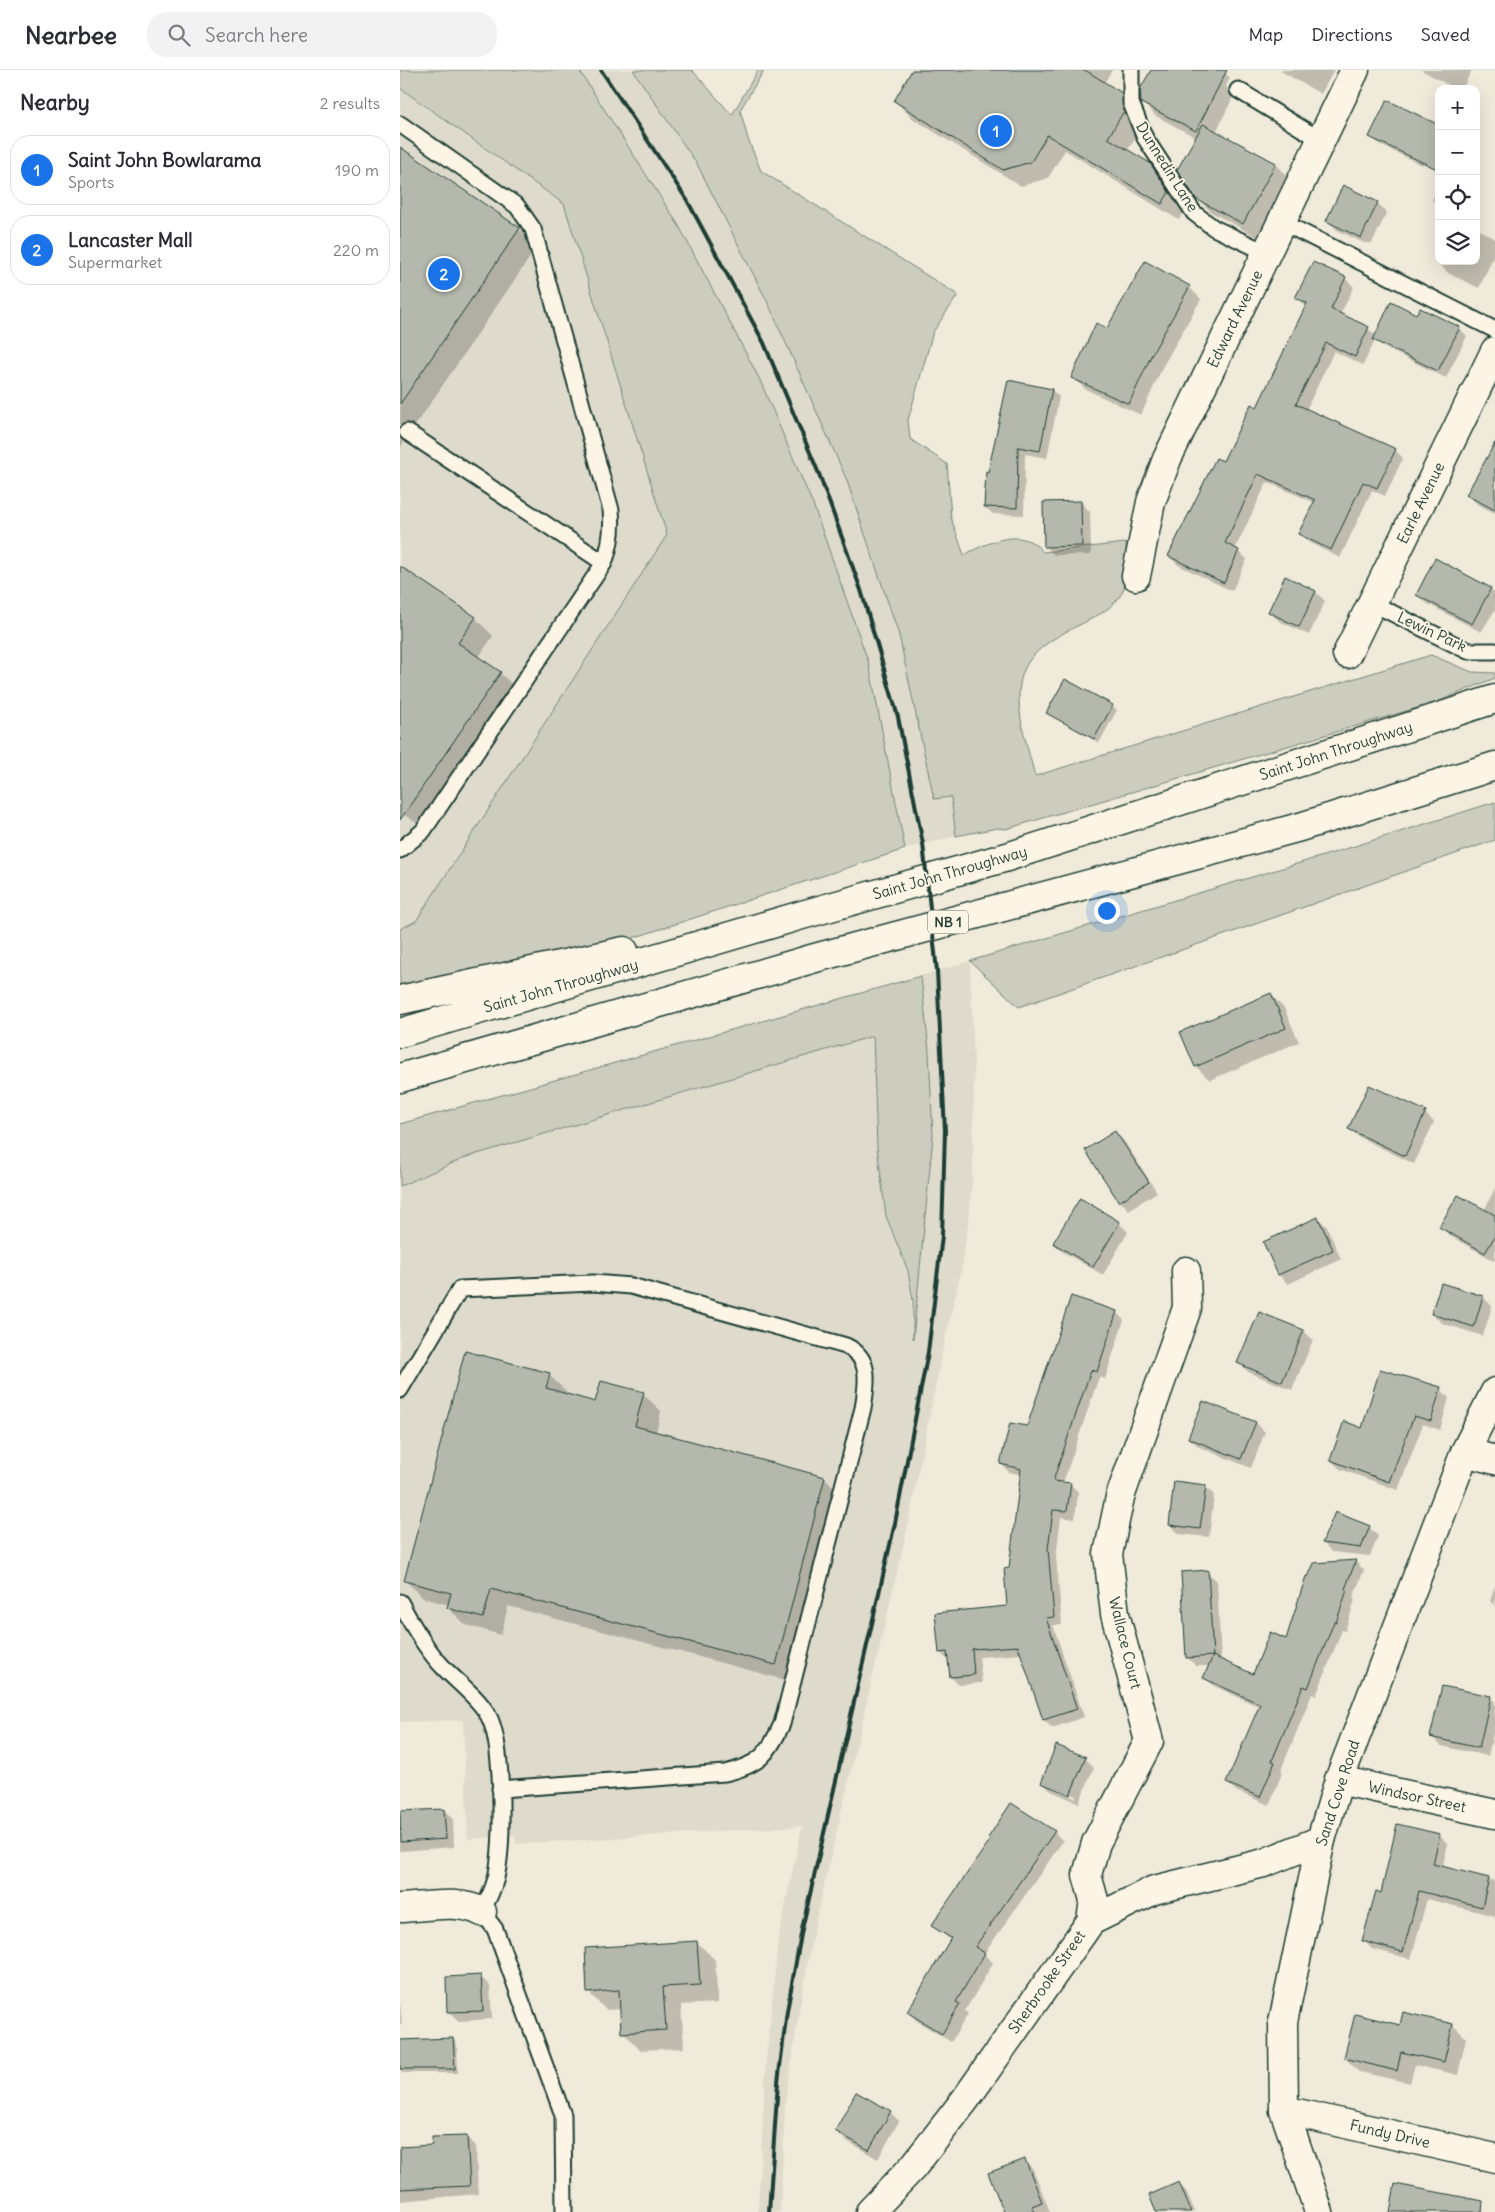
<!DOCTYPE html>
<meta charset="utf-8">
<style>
body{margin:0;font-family:Delius,sans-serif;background:#f2f2f3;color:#2b2b33}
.controls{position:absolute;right:15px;top:15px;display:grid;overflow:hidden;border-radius:10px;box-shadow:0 5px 20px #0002}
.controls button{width:45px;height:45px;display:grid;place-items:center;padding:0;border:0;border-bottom:1px solid #e1e1e2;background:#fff;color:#2b2b33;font:25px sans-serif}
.you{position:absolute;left:706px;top:840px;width:18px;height:18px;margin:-12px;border:4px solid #fff;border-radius:50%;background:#1a73e8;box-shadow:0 0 0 8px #1a73e833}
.badge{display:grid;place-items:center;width:32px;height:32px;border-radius:50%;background:#1a73e8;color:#fff;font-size:16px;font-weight:700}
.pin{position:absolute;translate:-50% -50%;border:2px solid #fff;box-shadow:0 1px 5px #0006}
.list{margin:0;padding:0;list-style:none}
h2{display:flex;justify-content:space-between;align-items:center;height:65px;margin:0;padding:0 20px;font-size:21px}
h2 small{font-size:16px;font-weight:400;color:#7c7c81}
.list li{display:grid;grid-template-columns:32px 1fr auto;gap:15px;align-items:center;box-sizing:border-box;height:70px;margin:0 10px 10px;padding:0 10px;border:1px solid #e1e1e2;border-radius:20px}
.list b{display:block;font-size:19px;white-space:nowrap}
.list p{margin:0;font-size:16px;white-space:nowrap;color:#7c7c81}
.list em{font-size:16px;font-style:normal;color:#7c7c81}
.icon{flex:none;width:28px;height:28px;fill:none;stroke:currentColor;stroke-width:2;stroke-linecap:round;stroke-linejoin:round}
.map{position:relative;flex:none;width:1095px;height:2142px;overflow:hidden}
header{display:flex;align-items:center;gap:30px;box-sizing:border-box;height:70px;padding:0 25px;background:#fff;border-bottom:1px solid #e1e1e2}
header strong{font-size:24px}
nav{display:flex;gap:28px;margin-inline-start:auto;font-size:18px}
.search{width:350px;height:45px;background:#f2f2f3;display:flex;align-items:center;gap:12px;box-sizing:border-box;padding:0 18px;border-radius:20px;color:#7c7c81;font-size:19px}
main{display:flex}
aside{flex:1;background:#fff}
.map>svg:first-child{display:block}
.built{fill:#dedbcc}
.green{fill:#cccdbf;stroke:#76857a}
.shadow{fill:#0003;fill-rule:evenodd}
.building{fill:#b5b9ad;stroke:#1f3d34}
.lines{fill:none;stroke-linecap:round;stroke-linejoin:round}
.lane-casing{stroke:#1f3d34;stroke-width:19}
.street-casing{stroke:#1f3d34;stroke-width:31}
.secondary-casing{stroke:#1f3d34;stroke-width:31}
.highway-casing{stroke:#1f3d34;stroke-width:31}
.lane{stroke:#fcf5e5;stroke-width:15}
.street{stroke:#fcf5e5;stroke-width:28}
.secondary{stroke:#fcf5e5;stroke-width:28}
.highway{stroke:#fcf5e5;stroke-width:28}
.rail{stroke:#1f3d34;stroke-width:4}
.labels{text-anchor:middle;stroke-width:4;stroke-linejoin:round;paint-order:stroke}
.shield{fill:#fcf5e5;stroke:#617469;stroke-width:1}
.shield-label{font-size:14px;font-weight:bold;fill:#1f3d34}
.street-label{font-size:15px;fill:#1f3d34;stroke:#fcf5e5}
</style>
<header>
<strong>Nearbee</strong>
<div class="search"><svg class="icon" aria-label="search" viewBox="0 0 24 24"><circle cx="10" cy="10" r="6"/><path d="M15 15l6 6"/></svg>Search here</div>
<nav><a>Map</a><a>Directions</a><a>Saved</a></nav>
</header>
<main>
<aside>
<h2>Nearby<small>2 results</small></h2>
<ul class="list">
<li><span class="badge">1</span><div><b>Saint John Bowlarama</b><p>Sports</p></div><em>190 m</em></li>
<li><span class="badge">2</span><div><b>Lancaster Mall</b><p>Supermarket</p></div><em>220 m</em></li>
</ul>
</aside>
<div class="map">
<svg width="1095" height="2142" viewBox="0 0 1095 2142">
<rect width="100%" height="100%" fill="#efeada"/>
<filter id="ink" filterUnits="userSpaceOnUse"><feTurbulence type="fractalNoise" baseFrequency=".02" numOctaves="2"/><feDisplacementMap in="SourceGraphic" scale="10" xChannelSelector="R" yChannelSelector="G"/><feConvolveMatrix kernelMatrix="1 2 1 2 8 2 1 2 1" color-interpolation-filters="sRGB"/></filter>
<g filter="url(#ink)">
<path class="built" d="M 179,0 L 233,0 L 297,94 L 369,235 L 446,408 L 499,565 L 534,729 L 551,727 L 556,766 L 505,779 L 469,594 L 414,437 L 359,308 L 279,156 Z
M 0,18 L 164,134 L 267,465 L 16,852 L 0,859 Z
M 570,891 L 574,994 L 573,1093 L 570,1139 L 562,1198 L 542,1282 L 508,1455 L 414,1859 L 399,1941 L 385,2037 L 380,2142 L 358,2142 L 366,1992 L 378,1871 L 402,1756 L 116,1774 L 115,1765 L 68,1769 L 63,1650 L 0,1652 L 0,1116 L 67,1087 L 473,966 L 477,1077 L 486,1146 L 508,1201 L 514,1255 L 533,1066 L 529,981 L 521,906 Z"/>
<path class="green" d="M 0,0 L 179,0 L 279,156 L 359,308 L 414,437 L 469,594 L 505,779 L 141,898 L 0,930 L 0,859 L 16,851 L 267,465 L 164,134 L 0,18 Z
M 233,0 L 292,0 L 332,45 L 358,0 L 364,0 L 340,40 L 348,69 L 361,101 L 558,225 L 533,262 L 508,350 L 510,369 L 547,394 L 551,448 L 564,485 C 587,473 622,455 643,482 L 726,473 C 726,487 728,504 724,518 C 719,533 704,542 691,549 C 670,560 643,571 629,591 C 607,622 627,673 635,706 L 1031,585 L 1072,602 L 1095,603 L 1095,608 L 1037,632 L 606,759 L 597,758 L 556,766 L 551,727 L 534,729 L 499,565 L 446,408 L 369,235 L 297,94 Z
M 1095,732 L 1095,770 L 619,937 L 570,891 L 923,786 Z
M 521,906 L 529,981 L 533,1066 L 513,1269 L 513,1231 L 508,1201 L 486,1146 L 477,1077 L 473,966 L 67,1087 L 0,1116 L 0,1054 Z"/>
<path class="shadow" d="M 513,0 L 712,0 L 704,13 L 721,24 L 738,41 L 741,59 L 727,81 L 750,94 L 767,112 L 785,140 L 779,150 L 665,80 L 648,108 L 621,116 L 512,48 L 495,31 Z
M 752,0 L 822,0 L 830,8 L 826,16 L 834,25 L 816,62 L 876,94 L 889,108 L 857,167 L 811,142 L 797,128 L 797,68 L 756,46 L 742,32 Z
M 879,0 L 934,0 L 921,24 Z
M 1021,0 L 1072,0 L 1062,19 L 1056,19 Z
M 1038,61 L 1022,95 L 980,75 L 971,66 Z
M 0,78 L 119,159 L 137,177 L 0,378 Z
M 1039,116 L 1039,135 L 1032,130 Z
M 977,133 L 987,142 L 972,173 L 964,173 L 937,160 L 928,151 Z
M 1076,158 L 1095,169 L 1095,183 L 1079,218 L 1048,203 L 1039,194 L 1040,191 L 1076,191 Z
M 745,192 L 789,217 L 801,229 L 763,296 L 741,345 L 685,319 L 673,307 L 708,260 Z
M 945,208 L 954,217 L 940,245 L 968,259 L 976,266 L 1017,245 L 1059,258 L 1067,266 L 1046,308 L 983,277 L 975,270 L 963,295 L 934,281 L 906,340 L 995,380 L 1003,388 L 985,426 L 972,420 L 940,488 L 908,472 L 900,464 L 915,433 L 867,412 L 835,479 L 847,489 L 832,521 L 778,495 L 769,486 L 858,339 L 907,237 L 897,228 Z
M 652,320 L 659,327 L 647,388 L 625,384 L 624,445 L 593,444 L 585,437 L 589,403 Z
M 1095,371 L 1095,443 L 1077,434 L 1068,425 Z
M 681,432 L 690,442 L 691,485 L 654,485 L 645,476 Z
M 0,497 L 75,548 L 93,566 L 78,588 L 100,603 L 118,620 L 24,758 L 0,742 Z
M 886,508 L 916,522 L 925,531 L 909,565 L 879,551 L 869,541 Z
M 1091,519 L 1094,522 L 1095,520 L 1095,540 L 1081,562 L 1026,533 L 1017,524 Z
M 712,636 L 717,640 L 699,673 L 648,643 Z
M 871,925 L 884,938 L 899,972 L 810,1010 L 796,997 L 782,963 Z
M 1025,1043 L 1034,1052 L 1014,1094 L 959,1067 L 950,1058 Z
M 715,1062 L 724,1071 L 757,1122 L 729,1140 L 720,1131 Z
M 1095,1118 L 1095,1191 L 1050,1166 L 1041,1157 L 1084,1141 Z
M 680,1130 L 719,1153 L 728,1162 L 703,1205 L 663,1182 L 654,1173 Z
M 918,1148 L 927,1157 L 941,1189 L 888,1214 L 879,1205 L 864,1173 Z
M 1042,1214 L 1083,1227 L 1092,1236 L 1083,1266 L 1042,1253 L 1032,1244 Z
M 716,1242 L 724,1250 L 705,1309 L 699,1307 L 663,1413 L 670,1414 L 678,1422 L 675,1449 L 661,1447 L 656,1487 L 662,1555 L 653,1555 L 684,1647 L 652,1658 L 644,1650 L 622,1584 L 579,1587 L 582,1613 L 559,1615 L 551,1607 L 548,1591 L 540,1582 L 608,1537 L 610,1500 L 622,1405 L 609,1402 L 601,1394 Z
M 860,1243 L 904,1261 L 913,1270 L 892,1320 L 848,1302 L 839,1292 Z
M 149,1305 L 167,1322 L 166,1325 L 196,1333 L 243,1324 L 261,1341 L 256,1363 L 425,1408 L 443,1426 L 393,1612 L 108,1536 L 101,1565 L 66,1555 L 48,1538 L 49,1535 L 23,1528 L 5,1510 Z
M 1040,1318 L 1049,1328 L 1040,1360 L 1023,1354 L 998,1420 L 940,1399 L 931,1390 Z
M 804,1333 L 856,1353 L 865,1362 L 851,1398 L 799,1377 L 790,1368 Z
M 805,1416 L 814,1425 L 809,1467 L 779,1464 L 770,1455 Z
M 969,1457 L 978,1466 L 970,1486 L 932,1482 L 923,1473 Z
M 956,1492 L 964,1500 L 953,1528 L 955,1530 L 945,1561 L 942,1560 L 916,1626 L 912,1624 L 881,1700 L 883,1701 L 869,1735 L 836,1721 L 827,1713 L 860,1637 L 814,1616 L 805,1607 L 810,1596 L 796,1596 L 787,1587 L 807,1502 L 817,1511 L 821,1591 L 854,1606 L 886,1570 L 915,1494 Z
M 1095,1515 L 1095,1536 L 1090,1531 Z
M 1090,1627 L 1095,1632 L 1095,1655 L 1088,1686 L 1041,1676 L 1032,1667 Z
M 685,1688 L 694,1697 L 679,1733 L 651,1721 L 642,1712 ZM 651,1716 L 676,1726 L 675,1728 L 651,1718 Z
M 44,1740 L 53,1749 L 54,1777 L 0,1781 L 0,1742 Z
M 654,1762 L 663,1771 L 584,1884 L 593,1893 L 565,1941 L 568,1944 L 551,1972 L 517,1951 L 508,1942 L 551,1870 L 533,1856 Z
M 1039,1765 L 1048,1774 L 1042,1798 L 1095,1811 L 1095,1846 L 1027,1829 L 1011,1889 L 972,1879 L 964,1871 L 982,1824 Z
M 297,1872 L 315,1890 L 318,1933 L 281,1935 L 284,1978 L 240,1980 L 223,1962 L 221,1939 L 206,1940 L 188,1922 Z
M 81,1907 L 90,1916 L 92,1949 L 58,1951 L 49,1941 Z
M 0,1929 L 2,1955 L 0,1955 Z
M 1053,1955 L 1066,1968 L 1058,2005 L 1015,1995 L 1010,2013 L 959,2002 L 945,1988 L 1001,1956 Z
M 53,1969 L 57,1973 L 58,2003 L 3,2003 L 0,2000 L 0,1971 Z
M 490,2042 L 499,2051 L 478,2089 L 445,2070 L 436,2061 Z
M 67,2067 L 76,2076 L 78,2124 L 0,2131 L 0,2079 L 34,2076 Z
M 624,2090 L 633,2099 L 650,2142 L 605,2142 Z
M 778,2114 L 786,2121 L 795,2142 L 758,2142 Z"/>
<path class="building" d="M 512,0 L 685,0 L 722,23 L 724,41 L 708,68 L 750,93 L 769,122 L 762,134 L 647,65 L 631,92 L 603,100 L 494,31 Z
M 751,0 L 827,0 L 796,61 L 741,33 L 740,19 Z
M 987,30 L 1039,55 L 1039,100 L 969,67 Z
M 803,54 L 876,93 L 843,154 L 796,129 L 777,100 Z
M 0,77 L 120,158 L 0,334 Z
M 943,115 L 978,132 L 961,168 L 926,151 Z
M 745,191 L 790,216 L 752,284 L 729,334 L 671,308 L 696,253 L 707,258 Z
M 913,192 L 946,207 L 931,239 L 969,257 L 955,287 L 926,273 L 896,334 L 996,379 L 977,418 L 963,412 L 931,480 L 898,464 L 915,430 L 858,404 L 825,473 L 839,480 L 824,513 L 768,486 L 816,388 L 823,391 L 851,334 L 857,337 L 907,233 L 895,228 Z
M 991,231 L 1016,244 L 1020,238 L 1060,257 L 1038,301 L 973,270 Z
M 608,310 L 652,319 L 640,381 L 618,377 L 617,438 L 584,437 L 586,401 L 588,402 Z
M 1095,373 L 1095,440 L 1066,425 Z
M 681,431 L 682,476 L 644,477 L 643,432 Z
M 1035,488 L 1091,518 L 1072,554 L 1016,525 Z
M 0,496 L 76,547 L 58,573 L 101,602 L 0,750 Z
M 885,506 L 916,521 L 899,557 L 868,542 Z
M 665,609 L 713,635 L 694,669 L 646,643 Z
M 871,923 L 886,958 L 795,997 L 780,962 Z
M 969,1015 L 1026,1041 L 1005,1086 L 948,1059 Z
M 715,1061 L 749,1112 L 719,1132 L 685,1080 Z
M 1058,1125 L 1095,1145 L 1095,1166 L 1085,1183 L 1039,1157 Z
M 680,1128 L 720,1152 L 693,1197 L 653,1173 Z
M 918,1147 L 933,1180 L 878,1205 L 863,1172 Z
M 1041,1213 L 1083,1226 L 1074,1257 L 1031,1244 Z
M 671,1226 L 717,1241 L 697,1302 L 691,1300 L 653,1411 L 671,1413 L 667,1441 L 653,1440 L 648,1479 L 654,1547 L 646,1548 L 677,1639 L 643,1650 L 618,1576 L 572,1579 L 574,1605 L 550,1607 L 547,1582 L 539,1583 L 535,1543 L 607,1536 L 604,1499 L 609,1498 L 621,1399 L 600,1394 L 610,1353 L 627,1356 Z
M 859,1242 L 904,1260 L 882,1312 L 837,1293 Z
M 65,1281 L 150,1303 L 146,1318 L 195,1332 L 201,1311 L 244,1322 L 235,1356 L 425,1407 L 376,1595 L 91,1519 L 83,1548 L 47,1538 L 51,1523 L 4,1511 Z
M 980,1299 L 1041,1317 L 1031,1351 L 1014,1346 L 989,1412 L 930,1390 L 944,1351 L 962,1358 Z
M 803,1331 L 856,1352 L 841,1389 L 788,1368 Z
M 774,1411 L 806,1415 L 800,1459 L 769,1455 Z
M 935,1442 L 970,1456 L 961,1478 L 922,1473 Z
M 956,1490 L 945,1519 L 947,1520 L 936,1553 L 934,1552 L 908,1618 L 903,1616 L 872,1691 L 875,1692 L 860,1727 L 826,1713 L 860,1634 L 803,1608 L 813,1586 L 853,1604 L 870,1562 L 886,1569 L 906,1506 L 908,1507 L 914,1493 Z
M 808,1500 L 813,1586 L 786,1588 L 781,1502 Z
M 1042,1616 L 1091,1626 L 1079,1678 L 1030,1667 Z
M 656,1675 L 686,1687 L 670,1725 L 641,1713 Z
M 611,1733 L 655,1761 L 575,1877 L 585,1883 L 556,1932 L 560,1934 L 542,1964 L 507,1942 L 551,1868 L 531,1856 L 590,1770 L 588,1768 Z
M 44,1739 L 46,1769 L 1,1772 L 0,1741 Z
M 997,1754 L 1040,1764 L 1033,1794 L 1089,1808 L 1082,1837 L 1019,1821 L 1003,1882 L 962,1871 L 976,1821 L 981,1823 Z
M 297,1871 L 300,1915 L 263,1917 L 266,1960 L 221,1963 L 219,1920 L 187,1923 L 185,1878 Z
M 81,1905 L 83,1941 L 47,1942 L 46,1907 Z
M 1003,1942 L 1053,1954 L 1044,1992 L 1001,1982 L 997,2001 L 944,1988 L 955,1944 L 1000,1955 Z
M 53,1968 L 55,1999 L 0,1999 L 0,1970 Z
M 456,2022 L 491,2041 L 469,2080 L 435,2061 Z
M 67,2066 L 70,2116 L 0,2119 L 0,2077 L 32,2075 L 32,2067 Z
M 625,2089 L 642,2132 L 632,2136 L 635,2142 L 604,2142 L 588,2103 Z
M 779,2112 L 791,2142 L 756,2142 L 749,2125 Z
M 995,2114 L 1083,2131 L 1082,2142 L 990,2142 Z"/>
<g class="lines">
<g class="lane-casing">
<path id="lane" d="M 731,0 L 731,33 L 745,68 L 794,143 L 814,158 L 867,183
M 838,20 L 921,70
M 0,54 L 117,136 L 133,159 L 211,440 C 213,460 211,475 204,493 L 23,761 L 0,780
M 882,152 L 1095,260
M 7,362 L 204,493
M 972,533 L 1068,581 L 1095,581
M 0,1320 L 60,1219 L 193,1213 L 231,1216 L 446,1276 C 472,1288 467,1313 463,1338 L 382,1654 C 368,1685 359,1695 325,1703 L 100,1719
M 0,1532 C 12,1555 26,1580 44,1598 C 58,1613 78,1627 88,1645 C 104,1672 103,1771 97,1803 C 95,1817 88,1829 82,1842 L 95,1859 L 163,2045 L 164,2142"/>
</g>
<g class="street-casing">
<path id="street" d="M 736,506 L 751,432 L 767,389 L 955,0
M 947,584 L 1095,281
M 1065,1382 L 1095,1390
M 939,1710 L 1095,1744
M 0,1838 C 26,1837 59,1829 82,1842
M 691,1851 L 694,1830 L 687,1805 L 696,1773 L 749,1671 L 715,1544 L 708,1484 L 720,1427 L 787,1238 L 786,1201
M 884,2040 L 1095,2088
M 470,2142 L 513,2097 L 565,2030 L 691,1851 L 754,1820 L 864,1793 L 921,1770"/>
</g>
<g class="secondary-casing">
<path id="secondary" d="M 919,2142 L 884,2040 L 883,1952 L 921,1770 L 939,1710 L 1065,1382 L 1095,1322"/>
</g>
<g class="highway-casing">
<path id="highway" d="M 0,930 L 224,881
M 0,963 L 402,845 L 607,787 L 1095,629
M 0,1008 L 415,888 L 900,757 L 1095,696"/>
</g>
<use href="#lane" class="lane"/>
<use href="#street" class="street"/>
<use href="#secondary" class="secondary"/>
<use href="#highway" class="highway"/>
<path class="rail" d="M 201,0 L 287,130 L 364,273 L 419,404 L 461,520 L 498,647 L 523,774 L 537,901 L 545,1061 L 542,1166 L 528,1282 L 495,1453 L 402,1859 L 387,1941 L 378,2012 L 369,2142"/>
</g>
</g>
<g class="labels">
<rect class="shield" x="528" y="840.5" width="40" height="23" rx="4"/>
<g class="shield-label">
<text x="548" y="857">NB 1</text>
</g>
<g class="street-label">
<text transform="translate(767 97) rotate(58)" y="5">Dunnedin Lane</text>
<text transform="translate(835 249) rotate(-64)" y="5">Edward Avenue</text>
<text transform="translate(1021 433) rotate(-64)" y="5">Earle Avenue</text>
<text transform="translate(1032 562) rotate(25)" y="5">Lewin Park</text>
<text transform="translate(936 681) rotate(-18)" y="5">Saint John Throughway</text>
<text transform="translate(550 803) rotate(-16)" y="5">Saint John Throughway</text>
<text transform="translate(161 916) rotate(-16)" y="5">Saint John Throughway</text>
<text transform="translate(725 1573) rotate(76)" y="5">Wallace Court</text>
<text transform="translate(938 1723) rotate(-72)" y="5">Sand Cove Road</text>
<text transform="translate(1017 1727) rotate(12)" y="5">Windsor Street</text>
<text transform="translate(647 1912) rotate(-55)" y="5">Sherbrooke Street</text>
<text transform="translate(990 2064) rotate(13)" y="5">Fundy Drive</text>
</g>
</g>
</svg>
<div class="controls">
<button>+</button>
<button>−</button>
<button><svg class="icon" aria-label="locate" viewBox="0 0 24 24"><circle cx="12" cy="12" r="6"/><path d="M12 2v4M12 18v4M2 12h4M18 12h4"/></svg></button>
<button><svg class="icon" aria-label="layers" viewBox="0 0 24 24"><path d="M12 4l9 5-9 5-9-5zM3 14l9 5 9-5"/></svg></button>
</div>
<div class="you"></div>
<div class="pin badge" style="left:596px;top:61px">1</div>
<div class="pin badge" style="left:44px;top:204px">2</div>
</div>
</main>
